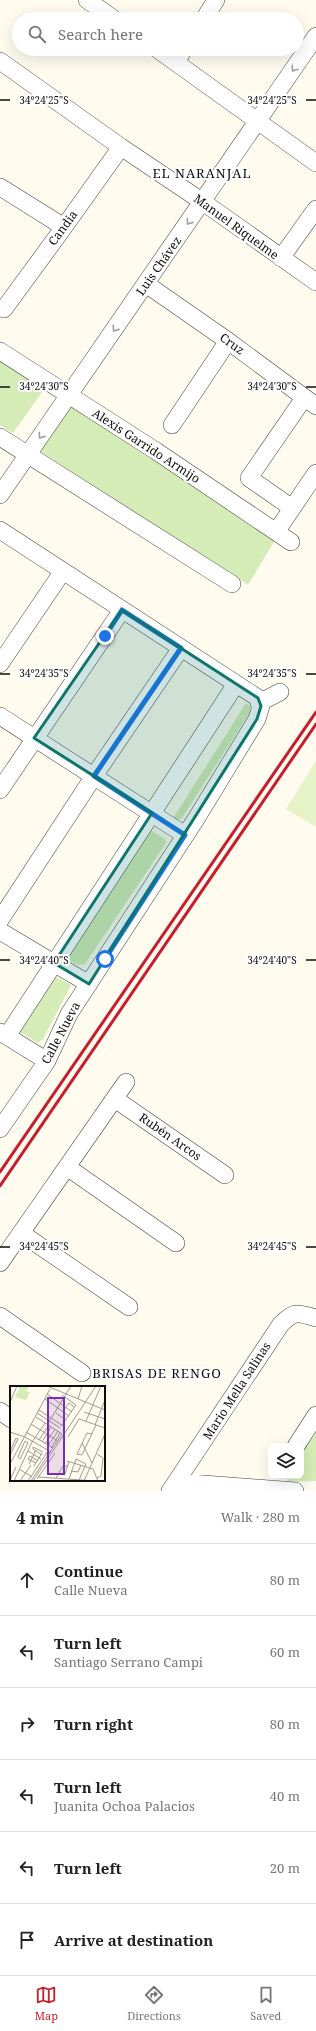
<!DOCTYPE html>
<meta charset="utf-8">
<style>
body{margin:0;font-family:"Noto Serif",serif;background:#f6f6f6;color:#222}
.controls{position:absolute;right:12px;bottom:12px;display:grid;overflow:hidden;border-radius:8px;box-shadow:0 4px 16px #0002}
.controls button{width:36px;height:36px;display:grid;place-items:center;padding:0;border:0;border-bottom:1px solid #e0e0e0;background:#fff;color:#222;font:20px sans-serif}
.stop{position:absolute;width:12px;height:12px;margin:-9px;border:3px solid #1a73e8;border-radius:50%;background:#fff}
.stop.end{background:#1a73e8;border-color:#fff;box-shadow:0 1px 4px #0008}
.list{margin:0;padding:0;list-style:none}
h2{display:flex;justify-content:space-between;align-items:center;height:52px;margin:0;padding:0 16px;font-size:17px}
h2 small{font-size:13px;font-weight:400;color:#767676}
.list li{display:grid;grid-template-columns:26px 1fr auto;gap:12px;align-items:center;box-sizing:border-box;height:72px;padding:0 16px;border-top:1px solid #e0e0e0}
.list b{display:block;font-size:15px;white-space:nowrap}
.list p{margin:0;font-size:13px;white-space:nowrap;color:#767676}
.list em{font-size:13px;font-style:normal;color:#767676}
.icon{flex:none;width:22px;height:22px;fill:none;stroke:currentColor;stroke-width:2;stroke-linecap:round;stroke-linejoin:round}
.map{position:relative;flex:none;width:316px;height:1491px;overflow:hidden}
.search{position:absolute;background:#fff;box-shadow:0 4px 16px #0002;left:12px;right:12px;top:12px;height:44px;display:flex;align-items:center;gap:10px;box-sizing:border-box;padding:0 14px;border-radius:22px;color:#767676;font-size:15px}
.sheet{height:484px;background:#fff}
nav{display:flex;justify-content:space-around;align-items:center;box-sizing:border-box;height:56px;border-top:1px solid #e0e0e0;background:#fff;font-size:11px;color:#767676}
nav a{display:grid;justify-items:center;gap:2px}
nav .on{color:#c71e2e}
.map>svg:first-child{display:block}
.green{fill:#d5ecb6}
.pitch{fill:#e6f3c8}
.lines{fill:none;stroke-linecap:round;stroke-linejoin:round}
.minor-casing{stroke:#414141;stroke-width:18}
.minor{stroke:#fff;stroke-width:17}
.rail{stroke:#c71e2e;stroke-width:3}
.oneway{stroke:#9f9f9f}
.route{stroke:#1a73e8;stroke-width:5}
.marked{fill:#0f766e;fill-opacity:0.2;stroke:#0f766e;stroke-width:3;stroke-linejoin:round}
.ticks{fill:none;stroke:#0e0e0e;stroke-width:1.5}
.labels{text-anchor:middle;stroke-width:4;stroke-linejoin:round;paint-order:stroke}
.street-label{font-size:12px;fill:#0e0e0e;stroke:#fff}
.neighbourhood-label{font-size:13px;letter-spacing:1px;fill:#0e0e0e;stroke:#fff}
.inset-road{fill:none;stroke:#9f9c95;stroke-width:1}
.view{fill:#7b2cbf;fill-opacity:0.15;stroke:#7b2cbf;stroke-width:2}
.inset-edge{fill:none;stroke:#0e0e0e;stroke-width:2}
.ticks-label{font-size:10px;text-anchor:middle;fill:#0e0e0e;stroke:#fff;stroke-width:4;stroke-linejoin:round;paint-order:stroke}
</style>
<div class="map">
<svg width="316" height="1491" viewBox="0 0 316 1491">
<rect width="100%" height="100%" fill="#fffbef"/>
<path class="green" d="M 0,355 L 47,385 L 13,433 L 0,425 Z
M 57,397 L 275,540 L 248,585 L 26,442 Z
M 246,703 L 250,706 L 250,712 L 182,818 L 176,821 L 172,820 Z
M 150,830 L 165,839 L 166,843 L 85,964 L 79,965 L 65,959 Z
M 52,975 L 71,985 L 43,1039 L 38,1043 L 20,1032 Z
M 316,1423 L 316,1481 L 288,1482 L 286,1476 L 301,1476 L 301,1447 Z"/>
<path class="pitch" d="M 316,761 L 316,827 L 286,809 Z"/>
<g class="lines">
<g class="minor-casing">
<path id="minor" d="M 87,0 L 114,19
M 204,19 L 216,0
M 157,49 L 316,163
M 0,61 L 121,147 L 203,202 L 316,282
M 176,62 L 184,49
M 0,187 L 64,227
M 281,258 L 316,209
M 146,284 L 228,341 L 316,406
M 4,309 L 64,227 L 121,147
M 0,351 L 156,451 L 291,542
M 172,425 L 228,341
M 0,437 L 232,584
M 0,495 L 316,36
M 292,508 L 249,478 L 304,398
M 0,530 L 258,698 L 261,706 L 257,719 L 196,819 L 69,1014 L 47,1061 L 0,1129
M 276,532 L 316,473
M 0,664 L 63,571
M 259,703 L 280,692
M 0,716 L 185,835
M 0,790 L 122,610
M 0,920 L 94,776 L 181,648
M 0,931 L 89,984
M 0,1032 L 47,1061
M 7,1036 L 236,684
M 115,1099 L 225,1175
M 67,1167 L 176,1243
M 21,1233 L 129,1307
M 0,1263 L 126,1082
M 0,1316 L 82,1373
M 0,1411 L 11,1419
M 296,1446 L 316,1415
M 177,1482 L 295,1491
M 170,1491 L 281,1324 C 296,1310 297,1313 316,1318"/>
</g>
<use href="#minor" class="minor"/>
<path class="rail" d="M 0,1172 L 316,712
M 0,1186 L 316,724"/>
</g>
<defs><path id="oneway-chevron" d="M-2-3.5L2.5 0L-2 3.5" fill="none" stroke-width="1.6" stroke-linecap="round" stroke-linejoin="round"/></defs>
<g class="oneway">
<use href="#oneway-chevron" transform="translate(294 69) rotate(124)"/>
<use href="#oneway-chevron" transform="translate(189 222) rotate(125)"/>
<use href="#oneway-chevron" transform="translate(115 329) rotate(125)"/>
<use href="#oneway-chevron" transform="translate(41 436) rotate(125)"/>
</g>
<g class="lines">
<path class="route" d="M 105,636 L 122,610 L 181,648 L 94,776 L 185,835 L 105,959"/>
</g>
<path class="marked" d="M 122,610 L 258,698 L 261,706 L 257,719 L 89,984 L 54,963 L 152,813 L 34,738 Z"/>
<path class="ticks" d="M 0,100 L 10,100M 306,100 L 316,100M 0,387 L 10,387M 306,387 L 316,387M 0,674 L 10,674M 306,674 L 316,674M 0,960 L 10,960M 306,960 L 316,960M 0,1247 L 10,1247M 306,1247 L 316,1247"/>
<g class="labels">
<g class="street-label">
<text transform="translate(236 227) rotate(36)" y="4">Manuel Riquelme</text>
<text transform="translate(63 228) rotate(-54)" y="4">Candia</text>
<text transform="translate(159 266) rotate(-55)" y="4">Luis Chávez</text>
<text transform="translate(232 344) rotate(36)" y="4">Cruz</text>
<text transform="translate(146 446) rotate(33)" y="4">Alexis Garrido Armijo</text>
<text transform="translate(61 1033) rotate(-62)" y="4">Calle Nueva</text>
<text transform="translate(170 1137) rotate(35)" y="4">Rubén Arcos</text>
<text transform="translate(237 1391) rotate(-57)" y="4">Mario Mella Salinas</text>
</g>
<g class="neighbourhood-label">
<text x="202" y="178">EL NARANJAL</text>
<text x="157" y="1378">BRISAS DE RENGO</text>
</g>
</g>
<g transform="translate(10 1386)">
<rect width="95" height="95" fill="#fffbef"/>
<path d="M 10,0 L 19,0 L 16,5 L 20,6 L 16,14 L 5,11 Z" fill="#d5ecb6"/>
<path class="inset-road" d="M 37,0 L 95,24M 37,8 L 62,26M 52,9 L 66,19 L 52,39M 35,13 L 59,30M 68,13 L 72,0M 0,16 L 7,0M 29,24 L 53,40M 53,25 L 59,17 L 64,21M 74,26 L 95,33M 27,27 L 50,42M 46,27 L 56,34M 76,35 L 91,0M 21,38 L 48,55M 37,39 L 61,0M 85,39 L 95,14M 0,46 L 15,51 L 41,66M 16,46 L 43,62M 82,48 L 77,47 L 67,68 L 72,69 L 78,56 L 86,39M 58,51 L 69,33 L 95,42M 29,54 L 39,39M 15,55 L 18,57 L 10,73 L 8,71 ZM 32,56 L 41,41M 72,57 L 82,77M 35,58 L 45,43M 38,60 L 48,45M 41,62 L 50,47M 0,65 L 6,52 L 8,53 L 0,69M 18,65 L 31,73M 87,68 L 93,72 L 91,90 L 87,92M 32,69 L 23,63 L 23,61 L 33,66M 57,75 L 83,83 L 88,95M 26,77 L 18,73 L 20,70 L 28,75M 0,78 L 40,3M 19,78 L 26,64M 24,80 L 32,67M 9,83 L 22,91M 61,85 L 68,86 L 71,79M 47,88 L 55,88 L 59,76M 28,91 L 86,95M 46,92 L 53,80 L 58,80M 27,93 L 45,67M 59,93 L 66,73 L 76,78 L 69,94M 0,94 L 6,81M 4,95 L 22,56 L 35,37M 10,95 L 21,79M 18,95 L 38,65M 21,95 L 52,48 L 26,31M 23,95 L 86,0M 74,95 L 95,48"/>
<path class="view" d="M 38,12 L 54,12 L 54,88 L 38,88 Z"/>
<rect width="95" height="95" class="inset-edge"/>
</g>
<g class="ticks-label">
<text x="44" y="104">34°24'25"S</text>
<text x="272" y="104">34°24'25"S</text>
<text x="44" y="390">34°24'30"S</text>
<text x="272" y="390">34°24'30"S</text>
<text x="44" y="677">34°24'35"S</text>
<text x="272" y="677">34°24'35"S</text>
<text x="44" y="964">34°24'40"S</text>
<text x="272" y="964">34°24'40"S</text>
<text x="44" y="1250">34°24'45"S</text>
<text x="272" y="1250">34°24'45"S</text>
</g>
</svg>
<div class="controls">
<button><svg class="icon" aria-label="layers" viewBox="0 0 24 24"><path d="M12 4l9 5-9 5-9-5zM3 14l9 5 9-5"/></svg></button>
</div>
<div class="stop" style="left:105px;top:959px"></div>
<div class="stop end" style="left:105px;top:636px"></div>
<div class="search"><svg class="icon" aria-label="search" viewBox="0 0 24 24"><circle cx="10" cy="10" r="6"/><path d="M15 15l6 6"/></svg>Search here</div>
</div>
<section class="sheet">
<h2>4 min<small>Walk · 280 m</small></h2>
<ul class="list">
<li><svg class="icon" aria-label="ahead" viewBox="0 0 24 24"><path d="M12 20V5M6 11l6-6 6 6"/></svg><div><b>Continue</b><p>Calle Nueva</p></div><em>80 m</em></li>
<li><svg class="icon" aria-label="left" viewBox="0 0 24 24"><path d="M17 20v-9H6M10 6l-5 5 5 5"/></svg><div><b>Turn left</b><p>Santiago Serrano Campi</p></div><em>60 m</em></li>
<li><svg class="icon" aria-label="right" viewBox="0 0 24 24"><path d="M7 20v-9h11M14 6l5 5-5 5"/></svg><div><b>Turn right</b></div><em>80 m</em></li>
<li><svg class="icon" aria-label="left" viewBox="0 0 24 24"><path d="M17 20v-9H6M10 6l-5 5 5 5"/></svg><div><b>Turn left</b><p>Juanita Ochoa Palacios</p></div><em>40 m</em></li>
<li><svg class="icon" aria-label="left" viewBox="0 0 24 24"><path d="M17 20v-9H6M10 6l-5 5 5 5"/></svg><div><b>Turn left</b></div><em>20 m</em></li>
<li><svg class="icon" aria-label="arrive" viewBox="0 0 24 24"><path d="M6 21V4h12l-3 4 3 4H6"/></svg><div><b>Arrive at destination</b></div></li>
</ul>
</section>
<nav>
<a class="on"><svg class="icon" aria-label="map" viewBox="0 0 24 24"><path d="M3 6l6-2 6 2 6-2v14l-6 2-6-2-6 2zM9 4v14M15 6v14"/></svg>Map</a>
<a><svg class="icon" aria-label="directions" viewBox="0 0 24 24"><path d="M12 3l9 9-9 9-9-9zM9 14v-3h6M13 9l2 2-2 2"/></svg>Directions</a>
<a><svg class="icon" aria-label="saved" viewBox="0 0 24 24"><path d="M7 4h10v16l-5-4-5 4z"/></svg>Saved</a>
</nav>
